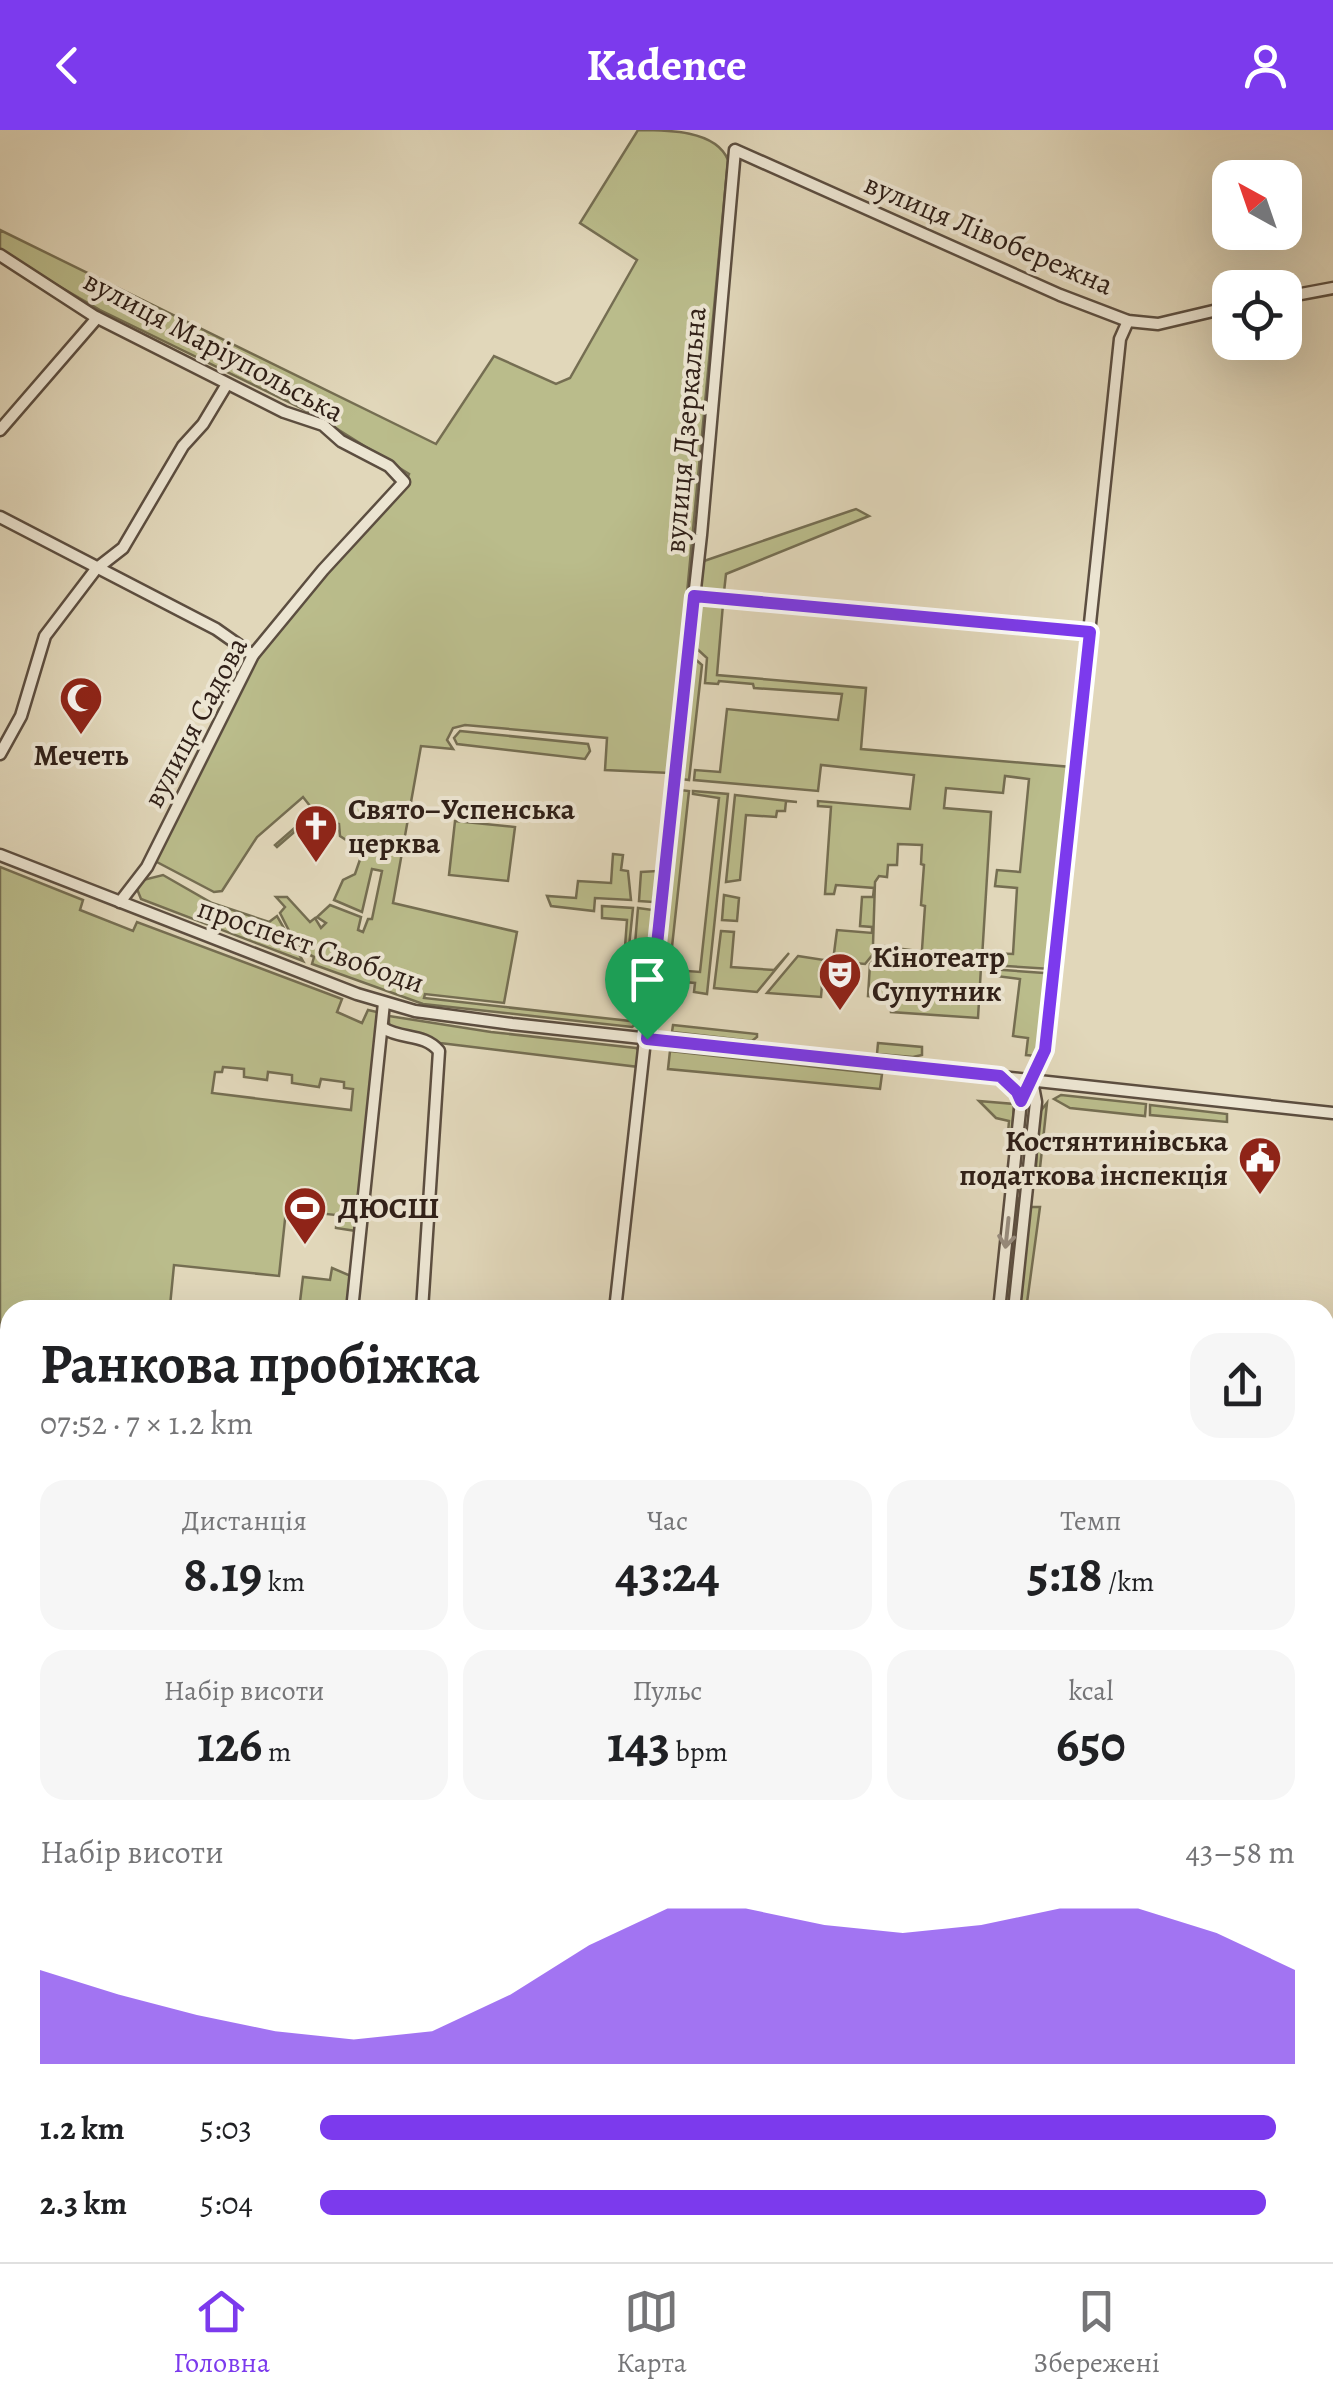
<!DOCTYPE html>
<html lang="uk">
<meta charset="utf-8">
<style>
:root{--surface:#fff;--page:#f6f6f6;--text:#202124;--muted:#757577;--line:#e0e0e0;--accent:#7c3aed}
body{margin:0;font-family:Alegreya,serif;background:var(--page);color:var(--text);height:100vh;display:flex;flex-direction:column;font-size:38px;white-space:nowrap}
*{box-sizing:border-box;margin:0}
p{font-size:32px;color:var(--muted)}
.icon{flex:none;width:55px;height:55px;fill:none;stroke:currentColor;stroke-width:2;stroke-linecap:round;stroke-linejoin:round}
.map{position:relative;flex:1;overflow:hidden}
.side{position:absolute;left:0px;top:1170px;width:1335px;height:962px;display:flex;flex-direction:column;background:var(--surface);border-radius:30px 30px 0 0;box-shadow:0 10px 40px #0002}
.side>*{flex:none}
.needle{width:65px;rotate:320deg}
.tools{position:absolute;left:1212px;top:30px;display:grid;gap:20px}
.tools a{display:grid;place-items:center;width:90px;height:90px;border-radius:20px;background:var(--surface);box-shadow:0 10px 40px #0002;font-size:50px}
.pin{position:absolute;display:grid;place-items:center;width:85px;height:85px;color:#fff;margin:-102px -42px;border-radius:50% 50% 50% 0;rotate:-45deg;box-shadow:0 0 10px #0007}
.pin .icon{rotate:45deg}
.round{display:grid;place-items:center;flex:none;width:105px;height:105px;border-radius:30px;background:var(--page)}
.head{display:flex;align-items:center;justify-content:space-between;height:170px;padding:0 40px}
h1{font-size:55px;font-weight:600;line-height:75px}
.figures{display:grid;grid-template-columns:repeat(3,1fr);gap:15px;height:170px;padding:10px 40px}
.figures div{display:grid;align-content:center;border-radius:25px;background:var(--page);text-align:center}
.figures b{font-size:50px;font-weight:600}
.figures small{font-size:28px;font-weight:400}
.figures p{font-size:28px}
.chart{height:280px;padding:20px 40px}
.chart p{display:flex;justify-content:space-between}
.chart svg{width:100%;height:180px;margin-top:10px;fill:var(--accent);opacity:.7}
ul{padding:0 40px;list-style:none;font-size:32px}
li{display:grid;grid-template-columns:160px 120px 1fr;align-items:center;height:75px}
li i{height:25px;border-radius:12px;background:var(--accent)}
header{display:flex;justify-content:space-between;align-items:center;height:130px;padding:0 40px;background:var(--accent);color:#fff;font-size:45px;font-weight:600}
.menu{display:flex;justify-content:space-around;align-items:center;height:140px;border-top:2px solid var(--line);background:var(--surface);font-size:28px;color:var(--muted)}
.menu a{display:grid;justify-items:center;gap:5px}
.menu .active{color:var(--accent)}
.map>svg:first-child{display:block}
</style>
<header><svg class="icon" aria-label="back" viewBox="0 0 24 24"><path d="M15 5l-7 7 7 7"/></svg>Kadence<svg class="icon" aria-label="person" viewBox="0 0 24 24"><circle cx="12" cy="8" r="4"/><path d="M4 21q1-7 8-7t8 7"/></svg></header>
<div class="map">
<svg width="1333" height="2132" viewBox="0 0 1333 2132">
<rect width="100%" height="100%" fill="#e1d7ba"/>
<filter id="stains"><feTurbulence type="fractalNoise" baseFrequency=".002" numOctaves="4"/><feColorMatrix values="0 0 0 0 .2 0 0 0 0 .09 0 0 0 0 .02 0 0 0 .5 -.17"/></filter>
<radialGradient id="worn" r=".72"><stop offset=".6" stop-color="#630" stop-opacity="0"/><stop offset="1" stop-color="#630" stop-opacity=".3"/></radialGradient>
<g fill="#babc8b" stroke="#756e52" stroke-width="2.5" fill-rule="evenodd">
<path d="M638,0C667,0 716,0 728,30L670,643L605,640L607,608L465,595L453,598L447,610L453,619L421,616L393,773L517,802L504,873L425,864L424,868L639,892L632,897L423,874L312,834L314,827C296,819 289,800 280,783L285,777L276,767H287L310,792L315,788L321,798L326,793L317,787L330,775L361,787L358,800L363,802L368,789H372L382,741L372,739L362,782L334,770L343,750L355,744L363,721L340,706L339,694L323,691L322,695L308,690L277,717L275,715L314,681L303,667L257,707L222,761L214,762L155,731L256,529L296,476L405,353L409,344L315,285L100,180L0,122V100L436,314L494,226L556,254L570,248L637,130L580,93Z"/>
<polygon points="856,379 869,386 726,444 724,462 700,460 704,431"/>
<polygon points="699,472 723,474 717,545 866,558 861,619 1071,637 1051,839 990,835 990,823 1013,824 1017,758 995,756 997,740 1020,742 1029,649 1005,646 1003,663 946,658 944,678 991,682 982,828 965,827 964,835 981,837 978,888 891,882 891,868 868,866 870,834 874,830 901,826 902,819 911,820 910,833 921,834 925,776 921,775 924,735 921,734 922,715 898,714 897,735 888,735 887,747 879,746 875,752 873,815 893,817 896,821 874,823 865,834 833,831 837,800 872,803 872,797 860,796 862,767 873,767 874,758 836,755 834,764 825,764 831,677 818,676 818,671 910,679 914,645 821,635 818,661 694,650 695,640 720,642 727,579 838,590 842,564 754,558 753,554 719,551 718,554 705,553 707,528 695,517"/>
<polygon points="694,528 702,535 689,650 681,649"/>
<polygon points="460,601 588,614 590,621 585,629 457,614 454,608"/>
<polygon points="680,660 689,661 664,890 656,889"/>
<polygon points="693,661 728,664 707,864 694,862 695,853 673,851 674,840 700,842 719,668 693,664"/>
<polygon points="735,665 797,672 786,671 785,681 777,681 776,687 746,685 740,750 726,752"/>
<polygon points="455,691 515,697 508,751 449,745"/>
<polygon points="613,724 623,725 621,740 628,741 631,770 595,768 594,781 551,776 547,766 576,768 578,751 611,753"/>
<path d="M0,737L83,770L80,780L133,801L137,792L342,869L337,882L362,893L368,880L377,882L379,888L356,1101L336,1098L337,1085L286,1080L279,1146L174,1135L170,1176L206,1180H10V2122L247,2123L245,2132H0ZM223,937L244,939V947L267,950L268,942L292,945V953L319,957L321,949L344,952V958L353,959L351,980L212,963L215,942H222Z"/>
<polygon points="657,741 653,772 639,771 641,742"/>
<polygon points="163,745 212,773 269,792 277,786 303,831 141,769 137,759 143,750"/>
<polygon points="724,765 739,768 737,791 722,790"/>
<polygon points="602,776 633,778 629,817 625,817 627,790 602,788"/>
<polygon points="638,778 653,780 642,888 629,887"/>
<polygon points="721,801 734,802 731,837 774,840 789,823 757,862 714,858"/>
<polygon points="798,826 824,830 821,867 767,863"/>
<polygon points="989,839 1044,843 1050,849 1041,920 1037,926 1026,925 1028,908 1013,906 1020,849 988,845"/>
<path d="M389,886L491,902L636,918L640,921L639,937L440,913C425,903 401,907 389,894Z"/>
<polygon points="673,895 757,904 757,907 752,911 672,902"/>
<polygon points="878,913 922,917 922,925 913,927 877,924"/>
<polygon points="670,921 882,944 880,959 668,939"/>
<polygon points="1061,965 1146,974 1145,986 1070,978 1054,969"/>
<polygon points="979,971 1014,974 1012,1004 1008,1003 1009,991 996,988"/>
<polygon points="1047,973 1040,1038 1036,1038 1039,983"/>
<polygon points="1150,975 1227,984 1227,992 1150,985"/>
<polygon points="1018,1069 1008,1180 1003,1180 1015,1071"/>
<polygon points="1030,1077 1040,1077 1026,1180 1019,1180"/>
<polygon points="332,1138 351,1146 347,1180 299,1180 303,1147 330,1150"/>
<polygon points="1325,1397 1333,1398 1333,1471 1325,1470"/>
</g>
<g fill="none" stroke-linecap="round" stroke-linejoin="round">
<g stroke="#5c4e40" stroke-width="15">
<g id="street">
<polyline points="0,125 94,186 284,282 323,295 341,311 389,336 404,352 323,440 253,525 147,737 120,772"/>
<polyline points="1285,167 1333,158"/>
<polyline points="0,300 97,188"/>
<polyline points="0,387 216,499 253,525"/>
<polyline points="694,466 1090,502"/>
<polyline points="0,624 21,586 45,506 96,439 123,418 183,316 203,294 227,254"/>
<polyline points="0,725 357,864 415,881 512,894 1333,983"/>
<path d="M383,898C402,910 424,903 439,921L422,1180"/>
<polyline points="1021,971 1045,920 1120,209 1128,191"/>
<polyline points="352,1180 384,873"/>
<polyline points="615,1180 701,405 735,20 1060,165 1128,191 1158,194 1230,177"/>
<polyline points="999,1180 1021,971 1004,948"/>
<polyline points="1014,1180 1036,972 1032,951"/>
<polyline points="1325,1292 1333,1293"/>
<polyline points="1325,1547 1333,1548"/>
<polyline points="520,2132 521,2122"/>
<polyline points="902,2132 903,2122"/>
<polyline points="916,2132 917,2122"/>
</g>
</g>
<use href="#street" stroke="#ece5d2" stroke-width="10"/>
</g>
<defs><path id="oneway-shaft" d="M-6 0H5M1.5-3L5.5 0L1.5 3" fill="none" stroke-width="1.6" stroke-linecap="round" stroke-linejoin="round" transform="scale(2.5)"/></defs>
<use stroke="#978c7e" href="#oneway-shaft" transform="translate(1007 1103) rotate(96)"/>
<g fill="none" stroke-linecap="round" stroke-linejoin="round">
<g stroke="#fff" stroke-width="20">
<polygon id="route" points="694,466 1090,502 1045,920 1021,971 1017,962 1000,946 647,909"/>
</g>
<use href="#route" stroke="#7c3aed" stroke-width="12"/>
</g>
<defs>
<g id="mosque-pin" transform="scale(2.25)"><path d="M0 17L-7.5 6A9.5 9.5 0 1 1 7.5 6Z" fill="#8f2418" stroke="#ece5d2"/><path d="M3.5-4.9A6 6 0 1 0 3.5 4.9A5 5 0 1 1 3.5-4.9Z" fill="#fff"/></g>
<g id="church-pin" transform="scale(2.25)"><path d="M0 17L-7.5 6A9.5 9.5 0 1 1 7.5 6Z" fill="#8f2418" stroke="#ece5d2"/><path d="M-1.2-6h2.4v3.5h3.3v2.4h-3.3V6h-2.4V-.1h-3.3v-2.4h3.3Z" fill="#fff"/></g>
<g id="theatre-pin" transform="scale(2.25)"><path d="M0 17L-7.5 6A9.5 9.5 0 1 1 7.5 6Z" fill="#8f2418" stroke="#ece5d2"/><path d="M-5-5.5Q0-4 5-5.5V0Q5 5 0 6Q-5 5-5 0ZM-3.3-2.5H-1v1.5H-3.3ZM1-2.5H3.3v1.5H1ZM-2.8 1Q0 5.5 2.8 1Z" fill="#fff"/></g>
<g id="civic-pin" transform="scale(2.25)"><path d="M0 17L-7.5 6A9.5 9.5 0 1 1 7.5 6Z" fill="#8f2418" stroke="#ece5d2"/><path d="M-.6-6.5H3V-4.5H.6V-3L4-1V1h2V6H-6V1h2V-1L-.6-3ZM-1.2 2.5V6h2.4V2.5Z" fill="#fff"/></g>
<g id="stadium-pin" transform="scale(2.25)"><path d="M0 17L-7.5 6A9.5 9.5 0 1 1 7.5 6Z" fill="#8f2418" stroke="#ece5d2"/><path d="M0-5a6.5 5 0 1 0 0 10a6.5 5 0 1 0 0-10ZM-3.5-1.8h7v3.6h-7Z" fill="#fff"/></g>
</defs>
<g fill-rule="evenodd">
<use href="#mosque-pin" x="81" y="568"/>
<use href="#church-pin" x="316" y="696"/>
<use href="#theatre-pin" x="840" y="844"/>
<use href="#civic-pin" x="1260" y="1028"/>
<use href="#stadium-pin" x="305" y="1078"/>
</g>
<g text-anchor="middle" stroke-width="8" stroke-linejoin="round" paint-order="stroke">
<g font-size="30" fill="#302018" stroke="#ece5d2">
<text transform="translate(989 104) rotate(23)" y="10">вулиця Лівобережна</text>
<text transform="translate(214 216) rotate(28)" y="10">вулиця Маріупольська</text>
<text transform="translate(685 300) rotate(-85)" y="10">вулиця Дзеркальна</text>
<text transform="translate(195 592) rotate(-62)" y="10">вулиця Садова</text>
<text transform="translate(311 815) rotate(19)" y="10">проспект Свободи</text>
</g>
<g font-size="30" font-weight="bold" fill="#302018" stroke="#ece5d2" text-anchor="start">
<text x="81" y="635" text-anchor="middle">Мечеть</text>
<text x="348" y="689">Свято–Успенська<tspan x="348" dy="34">церква</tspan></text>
<text x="872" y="837">Кінотеатр<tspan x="872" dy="34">Супутник</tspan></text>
<text x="1228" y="1021" text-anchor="end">Костянтинівська<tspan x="1228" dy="34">податкова інспекція</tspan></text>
<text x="338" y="1088">ДЮСШ</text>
</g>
</g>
<rect width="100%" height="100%" filter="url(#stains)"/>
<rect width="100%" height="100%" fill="url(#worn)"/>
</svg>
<div class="tools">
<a><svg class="needle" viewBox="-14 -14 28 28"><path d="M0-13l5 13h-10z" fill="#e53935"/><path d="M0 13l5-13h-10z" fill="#757577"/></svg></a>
<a><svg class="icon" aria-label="locate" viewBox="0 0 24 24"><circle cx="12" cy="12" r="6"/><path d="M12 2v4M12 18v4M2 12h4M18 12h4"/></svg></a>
</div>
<div class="pin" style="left:647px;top:909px;background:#1e9e55"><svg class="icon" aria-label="arrive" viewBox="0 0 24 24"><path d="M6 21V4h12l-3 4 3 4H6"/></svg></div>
<section class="side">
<div class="head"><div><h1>Ранкова пробіжка</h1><p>07:52 · 7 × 1.2 km</p></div><a class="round"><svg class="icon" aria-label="share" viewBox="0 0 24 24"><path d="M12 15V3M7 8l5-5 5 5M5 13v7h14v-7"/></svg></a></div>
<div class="figures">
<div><p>Дистанція</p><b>8.19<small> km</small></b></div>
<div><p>Час</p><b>43:24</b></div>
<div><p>Темп</p><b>5:18<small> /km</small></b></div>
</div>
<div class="figures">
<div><p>Набір висоти</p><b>126<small> m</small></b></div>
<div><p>Пульс</p><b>143<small> bpm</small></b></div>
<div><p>kcal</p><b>650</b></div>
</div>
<div class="chart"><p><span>Набір висоти</span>43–58 m</p>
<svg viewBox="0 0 160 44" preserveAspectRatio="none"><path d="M0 44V21L10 27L20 32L30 36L40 38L50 36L60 27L70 15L80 6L90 6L100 10L110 12L120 10L130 6L140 6L150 12L160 21V44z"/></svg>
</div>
<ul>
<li><b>1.2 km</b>5:03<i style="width:98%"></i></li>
<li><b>2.3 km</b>5:04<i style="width:97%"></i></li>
</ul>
</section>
</div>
<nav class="menu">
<a class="active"><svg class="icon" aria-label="home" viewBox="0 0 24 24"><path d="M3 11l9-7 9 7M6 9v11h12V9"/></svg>Головна</a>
<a><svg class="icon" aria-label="map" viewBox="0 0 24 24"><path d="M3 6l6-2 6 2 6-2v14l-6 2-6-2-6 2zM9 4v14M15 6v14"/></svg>Карта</a>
<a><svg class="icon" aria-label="saved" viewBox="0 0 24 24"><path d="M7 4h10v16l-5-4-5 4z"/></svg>Збережені</a>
</nav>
